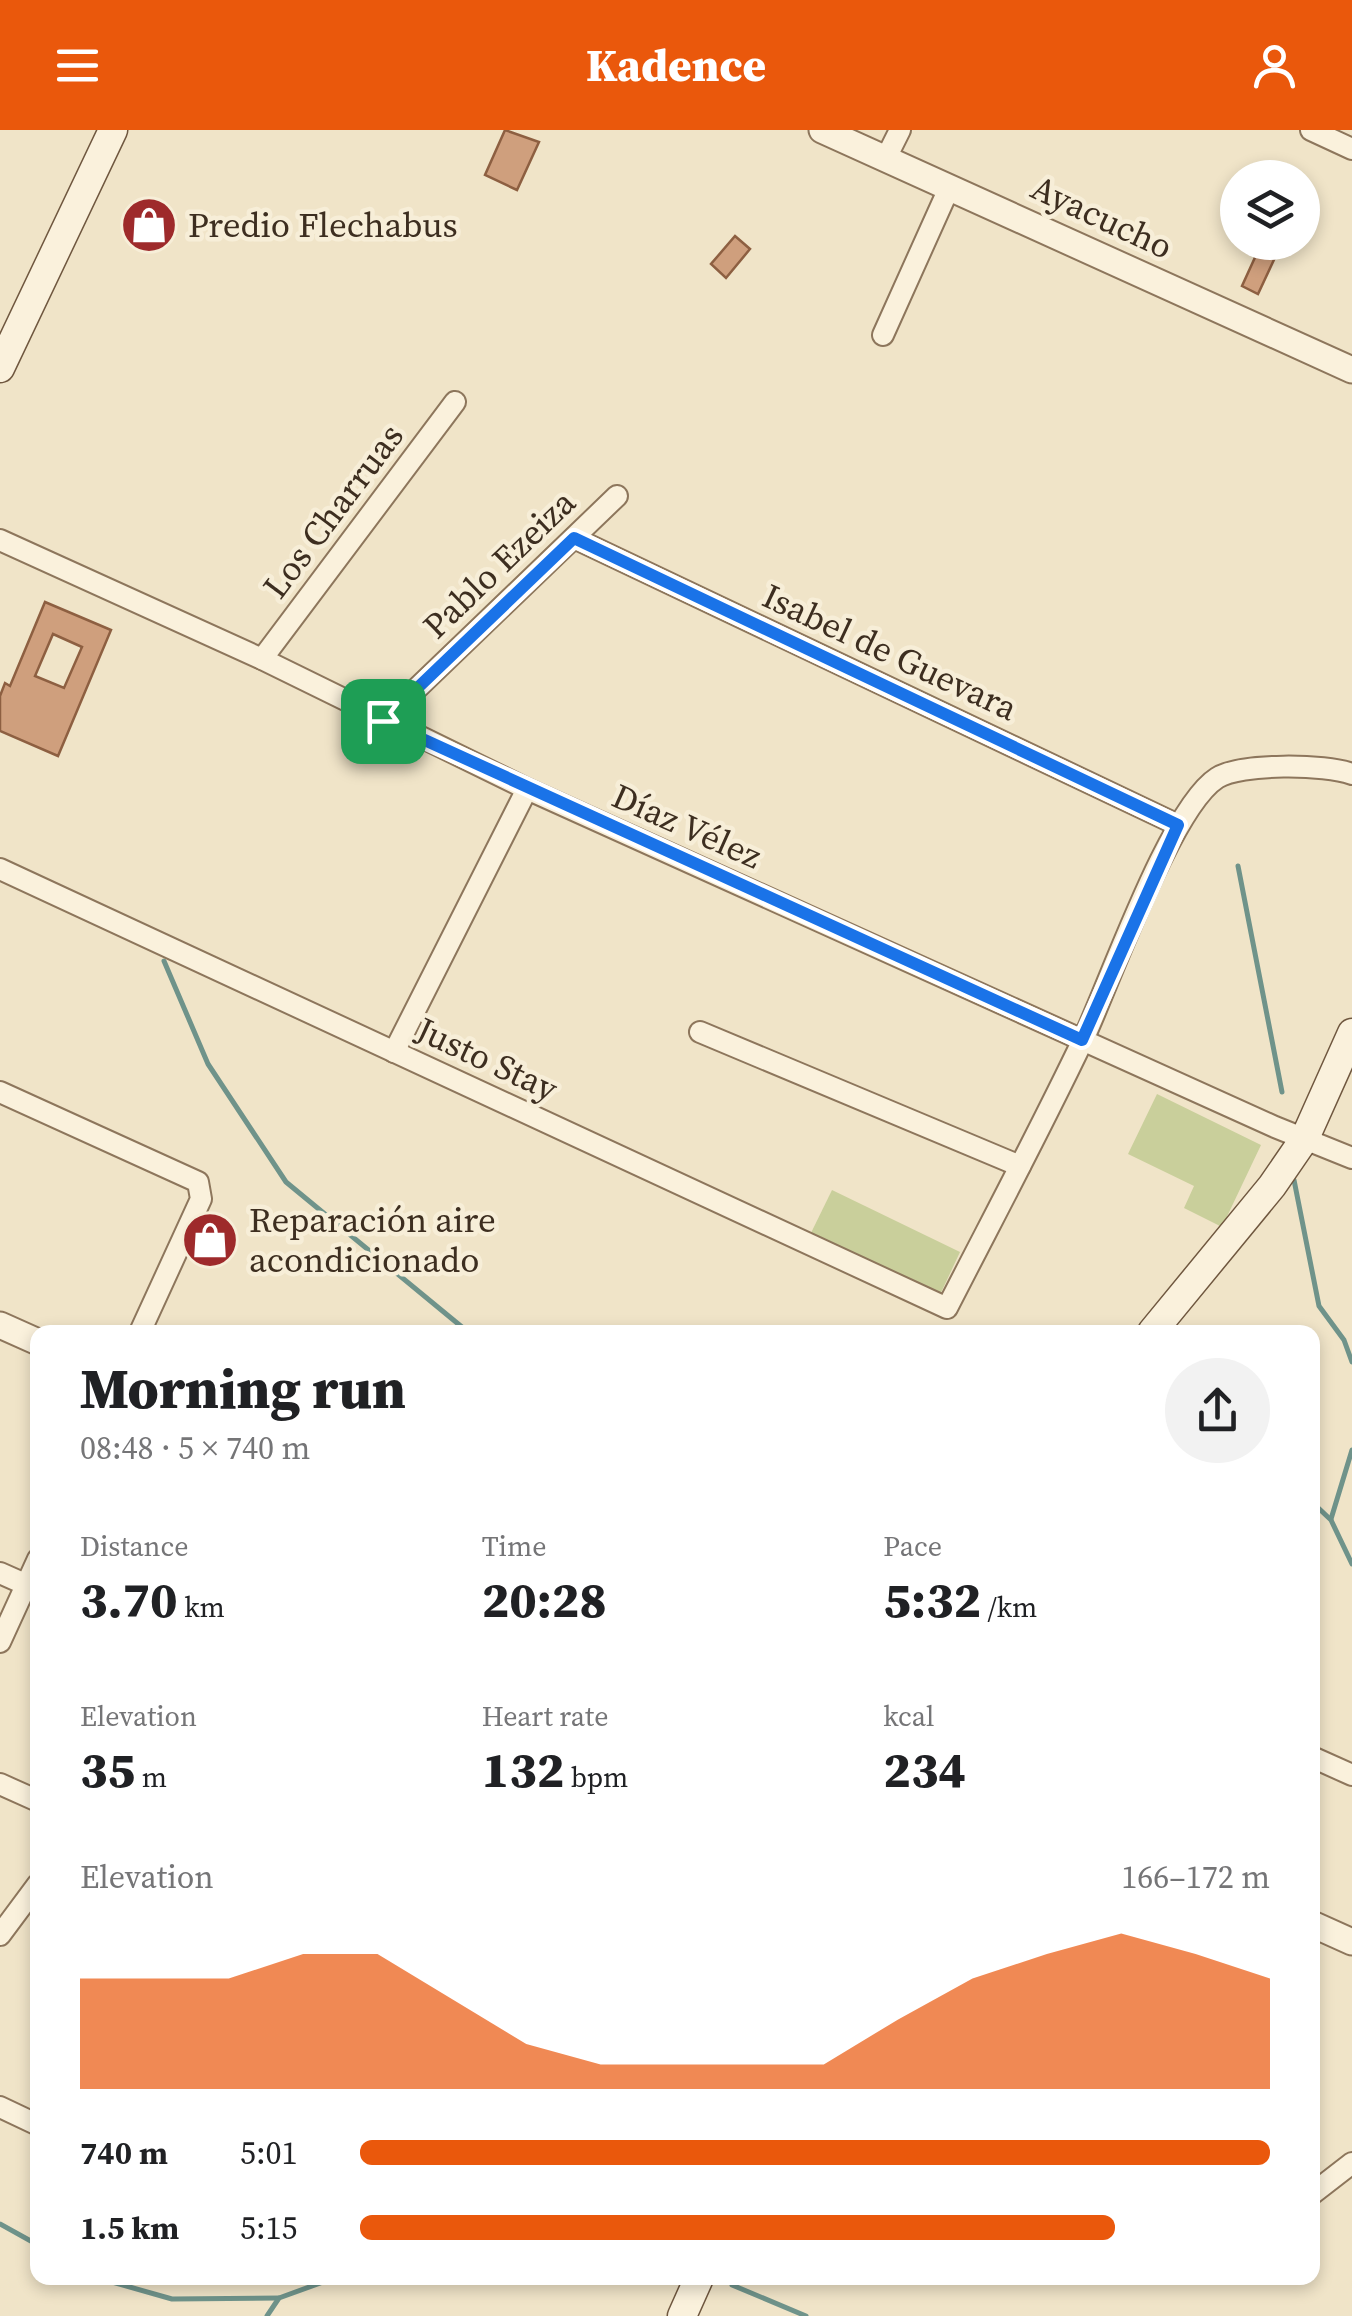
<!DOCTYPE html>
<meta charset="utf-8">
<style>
:root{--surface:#fff;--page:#f2f2f2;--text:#202124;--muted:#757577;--accent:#ea580c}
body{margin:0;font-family:"Source Serif 4",serif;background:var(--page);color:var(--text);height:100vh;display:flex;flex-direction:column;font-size:38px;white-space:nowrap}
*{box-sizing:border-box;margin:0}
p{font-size:32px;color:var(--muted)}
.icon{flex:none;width:55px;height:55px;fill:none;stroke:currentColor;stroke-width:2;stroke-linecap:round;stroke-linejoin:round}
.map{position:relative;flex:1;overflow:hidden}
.side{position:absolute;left:30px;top:1195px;width:1290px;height:960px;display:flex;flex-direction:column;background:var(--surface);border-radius:20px;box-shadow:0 5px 15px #0003}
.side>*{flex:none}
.tools{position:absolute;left:1220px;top:30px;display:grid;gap:20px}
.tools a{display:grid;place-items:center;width:100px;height:100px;border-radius:50%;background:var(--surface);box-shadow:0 5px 15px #0003;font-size:50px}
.pin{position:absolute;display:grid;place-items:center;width:85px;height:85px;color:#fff;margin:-42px;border-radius:20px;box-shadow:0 5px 15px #0006}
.round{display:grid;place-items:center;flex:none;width:105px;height:105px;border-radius:52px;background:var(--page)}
.overview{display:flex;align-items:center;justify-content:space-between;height:170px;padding:0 50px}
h1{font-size:55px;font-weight:800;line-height:75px}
.figures{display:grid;grid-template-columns:repeat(3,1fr);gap:15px;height:170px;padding:10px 50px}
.figures div{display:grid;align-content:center}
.figures b{font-size:50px;font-weight:800}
.figures small{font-size:28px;font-weight:400}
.figures p{font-size:28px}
.chart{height:280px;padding:20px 50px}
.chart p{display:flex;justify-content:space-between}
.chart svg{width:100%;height:180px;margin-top:10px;fill:var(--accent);opacity:.7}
ul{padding:0 50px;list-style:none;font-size:32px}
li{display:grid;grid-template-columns:160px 120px 1fr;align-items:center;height:75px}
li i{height:25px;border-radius:12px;background:var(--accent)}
header{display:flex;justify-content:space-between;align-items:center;height:130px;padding:0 50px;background:var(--accent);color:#fff;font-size:45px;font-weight:800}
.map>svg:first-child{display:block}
</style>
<header><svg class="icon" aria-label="menu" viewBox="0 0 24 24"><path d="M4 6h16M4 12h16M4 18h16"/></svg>Kadence<svg class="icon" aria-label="person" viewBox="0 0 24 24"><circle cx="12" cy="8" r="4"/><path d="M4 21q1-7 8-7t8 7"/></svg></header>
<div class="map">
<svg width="1352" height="2186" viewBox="0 0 1352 2186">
<rect width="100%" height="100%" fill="#f0e4c8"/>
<g fill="#c9cf9b">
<polygon points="1157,964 1261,1015 1222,1097 1184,1078 1194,1056 1128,1024"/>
<polygon points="832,1060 960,1122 938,1169 809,1107"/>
</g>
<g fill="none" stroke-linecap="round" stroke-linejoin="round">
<g stroke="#6f938a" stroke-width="5">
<polyline points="1238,736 1282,962"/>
<polyline points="164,831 208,934 286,1052 468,1202"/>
<polyline points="1294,1050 1319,1176 1344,1210 1352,1232"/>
<polyline points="1312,1372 1331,1390 1352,1434"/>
<polyline points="1331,1389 1352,1320"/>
<polyline points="0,2094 38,2115"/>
<polyline points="98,2148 172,2169 279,2168"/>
<polyline points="732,2155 806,2186"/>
<polyline points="267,2186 279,2168 334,2148"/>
</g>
</g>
<g fill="#cf9f7d" stroke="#8d5f41" stroke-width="2.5" fill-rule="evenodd">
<polygon points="505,0 539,12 517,60 485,45"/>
<polygon points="735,106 750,119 726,148 711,134"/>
<polygon points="1262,112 1279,119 1258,164 1242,156"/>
<path d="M45,472L111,500L58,626L0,601V566L5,553L10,556ZM53,504L82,517L64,558L35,546Z"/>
</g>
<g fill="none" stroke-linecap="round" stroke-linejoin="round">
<g stroke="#8d765c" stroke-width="24">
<g id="minor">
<polyline points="1311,0 1352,19"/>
<polyline points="886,28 900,0"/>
<polyline points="883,205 950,56"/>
<polyline points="574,408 1178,695"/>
<polyline points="0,410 262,529 527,659 1275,997 1352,1028"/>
<polyline points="262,529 455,272"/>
<polyline points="383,591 617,366"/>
<path d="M0,739L947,1178C992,1090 1039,1002 1082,912C1109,855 1170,678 1217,648C1240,633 1326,634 1352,644"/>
<polyline points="700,902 1020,1036"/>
<polyline points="394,922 527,659"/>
<polyline points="0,962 198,1052 201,1069 140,1202"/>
<polyline points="0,1443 36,1459"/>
<polyline points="0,1512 38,1429"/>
<polyline points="1312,1627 1352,1645"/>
<polyline points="0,1654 38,1671"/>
<polyline points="0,1805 38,1754"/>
<polyline points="0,1977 38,1995"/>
<polyline points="1312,2064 1352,2033"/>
</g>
</g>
<g stroke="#8d765c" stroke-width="29">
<g id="tertiary">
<polyline points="822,0 1352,240"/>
<polyline points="0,1195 38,1212"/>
<polyline points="1312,1794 1352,1812"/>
</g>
</g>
<g stroke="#6f573f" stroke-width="31">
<g id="secondary">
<polyline points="0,238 113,0"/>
<polyline points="1152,1202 1272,1056 1305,1008 1352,903"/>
<polyline points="682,2186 699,2148"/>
</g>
</g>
<use href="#minor" stroke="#faf1dc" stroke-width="20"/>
<use href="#tertiary" stroke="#faf1dc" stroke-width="25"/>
<use href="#secondary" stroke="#faf1dc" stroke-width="28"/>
</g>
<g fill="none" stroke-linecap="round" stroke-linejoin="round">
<g stroke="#fff" stroke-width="20">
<polygon id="route" points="574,408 1178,695 1082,910 383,591"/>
</g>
<use href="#route" stroke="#1a73e8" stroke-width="12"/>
</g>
<defs>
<g id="shop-disc" transform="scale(2.875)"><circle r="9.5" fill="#9e2a2b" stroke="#f7eed8"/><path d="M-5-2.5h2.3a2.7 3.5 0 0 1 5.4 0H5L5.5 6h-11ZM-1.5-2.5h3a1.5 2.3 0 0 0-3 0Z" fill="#fff"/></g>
</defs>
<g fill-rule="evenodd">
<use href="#shop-disc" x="149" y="95"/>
<use href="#shop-disc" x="210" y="1110"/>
</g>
<g text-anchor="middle" stroke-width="9" stroke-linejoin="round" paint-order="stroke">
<g font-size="35" fill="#3d2e20" stroke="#f7eed8">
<text transform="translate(1102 87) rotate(25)" y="12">Ayacucho</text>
<text transform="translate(333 381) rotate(-53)" y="12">Los Charruas</text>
<text transform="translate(499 434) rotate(-44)" y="12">Pablo Ezeiza</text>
<text transform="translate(890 522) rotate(25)" y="12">Isabel de Guevara</text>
<text transform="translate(687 696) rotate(24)" y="12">Díaz Vélez</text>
<text transform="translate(487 929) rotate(25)" y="12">Justo Stay</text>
</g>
<g font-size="35" fill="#3d2e20" stroke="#f7eed8" text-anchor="start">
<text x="188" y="107">Predio Flechabus</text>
<text x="249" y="1102">Reparación aire<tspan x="249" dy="40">acondicionado</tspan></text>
</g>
</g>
</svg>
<div class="tools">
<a><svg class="icon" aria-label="layers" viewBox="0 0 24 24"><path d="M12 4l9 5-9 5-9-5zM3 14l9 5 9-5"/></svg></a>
</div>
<div class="pin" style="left:383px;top:591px;background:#1e9e55"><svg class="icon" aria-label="arrive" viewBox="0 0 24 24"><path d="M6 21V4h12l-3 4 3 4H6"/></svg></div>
<section class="side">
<div class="overview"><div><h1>Morning run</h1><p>08:48 · 5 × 740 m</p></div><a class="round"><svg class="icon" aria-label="share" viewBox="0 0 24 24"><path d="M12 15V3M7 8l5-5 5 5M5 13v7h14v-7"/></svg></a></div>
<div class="figures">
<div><p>Distance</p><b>3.70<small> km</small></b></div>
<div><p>Time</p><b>20:28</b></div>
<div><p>Pace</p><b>5:32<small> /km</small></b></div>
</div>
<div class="figures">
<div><p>Elevation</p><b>35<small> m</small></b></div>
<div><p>Heart rate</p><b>132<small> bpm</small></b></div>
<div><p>kcal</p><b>234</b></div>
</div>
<div class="chart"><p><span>Elevation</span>166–172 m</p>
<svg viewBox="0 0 160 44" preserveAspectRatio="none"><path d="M0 44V17L10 17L20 17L30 11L40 11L50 22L60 33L70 38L80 38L90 38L100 38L110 27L120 17L130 11L140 6L150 11L160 17V44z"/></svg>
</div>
<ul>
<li><b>740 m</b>5:01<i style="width:100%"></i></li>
<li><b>1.5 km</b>5:15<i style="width:83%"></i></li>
</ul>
</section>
</div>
